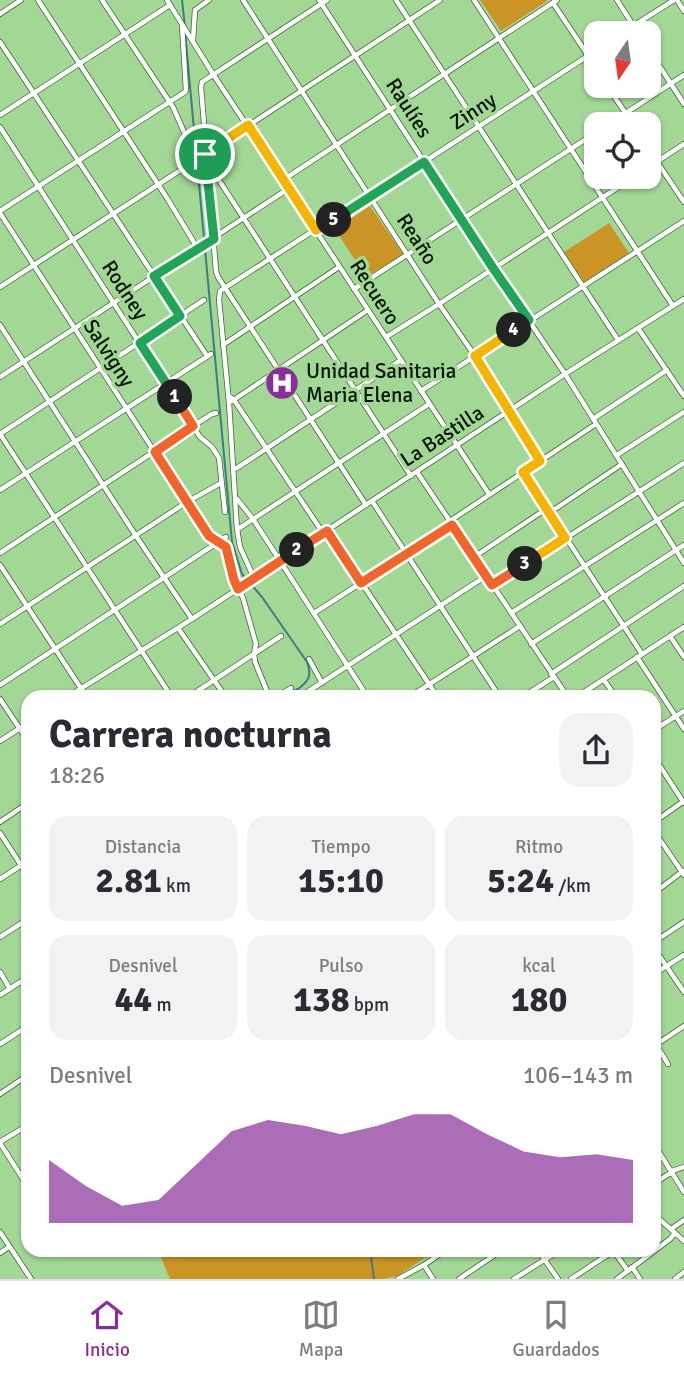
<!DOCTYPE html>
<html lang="es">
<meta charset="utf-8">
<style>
:root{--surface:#fff;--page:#f2f2f3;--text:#2b2b33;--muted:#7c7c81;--line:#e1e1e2;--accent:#882e9b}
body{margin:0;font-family:Signika,sans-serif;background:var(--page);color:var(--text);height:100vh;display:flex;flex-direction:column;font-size:26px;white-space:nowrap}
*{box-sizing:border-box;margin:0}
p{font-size:23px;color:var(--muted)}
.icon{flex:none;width:38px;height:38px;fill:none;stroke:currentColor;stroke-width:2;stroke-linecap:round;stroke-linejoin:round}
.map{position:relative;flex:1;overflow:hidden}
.drawer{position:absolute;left:21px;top:690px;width:640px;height:567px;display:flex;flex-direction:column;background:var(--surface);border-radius:21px;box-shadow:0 2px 5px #0004}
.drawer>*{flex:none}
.needle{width:46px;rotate:193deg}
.controls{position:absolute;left:584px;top:21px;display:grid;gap:14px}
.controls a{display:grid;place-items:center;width:77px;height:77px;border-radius:14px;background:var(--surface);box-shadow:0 2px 5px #0004;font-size:35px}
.pin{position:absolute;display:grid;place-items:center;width:60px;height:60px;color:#fff;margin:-30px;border:4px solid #fff;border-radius:50%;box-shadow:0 2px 7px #0007}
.km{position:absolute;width:35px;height:35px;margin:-18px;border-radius:50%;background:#222;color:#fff;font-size:19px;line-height:35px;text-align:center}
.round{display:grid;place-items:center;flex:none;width:74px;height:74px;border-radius:21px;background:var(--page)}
.overview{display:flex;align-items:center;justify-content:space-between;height:119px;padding:0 28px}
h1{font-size:38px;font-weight:700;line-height:52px}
.stats{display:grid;grid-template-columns:repeat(3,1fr);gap:10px;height:119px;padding:7px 28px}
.stats div{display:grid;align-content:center;border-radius:18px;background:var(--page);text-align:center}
.stats b{font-size:35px;font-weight:700}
.stats small{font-size:19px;font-weight:400}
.stats p{font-size:19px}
.chart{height:196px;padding:14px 28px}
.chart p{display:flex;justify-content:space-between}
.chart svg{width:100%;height:126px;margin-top:7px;fill:var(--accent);opacity:.7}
.tabs{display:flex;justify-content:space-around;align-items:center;height:98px;border-top:2px solid var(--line);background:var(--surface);font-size:19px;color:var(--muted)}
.tabs a{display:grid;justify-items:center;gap:4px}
.tabs .active{color:var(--accent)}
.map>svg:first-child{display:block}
</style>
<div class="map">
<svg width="684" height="1279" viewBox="0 0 684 1279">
<rect width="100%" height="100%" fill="#a2d796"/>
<g fill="#cb9525">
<polygon points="480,0 546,0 547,1 501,31"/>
<polygon points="370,206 403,254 366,277 335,229"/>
<polygon points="609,223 629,253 584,282 564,252"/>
<polygon points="158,1250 437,1250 397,1276 383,1279 170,1279"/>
</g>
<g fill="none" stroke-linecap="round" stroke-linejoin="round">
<g stroke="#3f7c7f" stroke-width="2">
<polyline points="182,0 185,27"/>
<path d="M185,32L232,542L242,574L262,597L307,662C312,676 309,681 297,690"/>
<polyline points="287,696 297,689"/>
<polyline points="370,1250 374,1279"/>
</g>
<g stroke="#38692d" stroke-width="6">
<g id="minor">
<polyline points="38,0 167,198 198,249"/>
<polyline points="167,0 213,74 489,494"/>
<polyline points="243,0 439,304 475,356 540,461"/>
<polyline points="319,0 493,268 565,374 684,563"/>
<polyline points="327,0 202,82 201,87 216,271 218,277 366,505"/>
<polyline points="396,0 618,340"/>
<polyline points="474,0 673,306"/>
<polyline points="617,0 638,33"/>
<polyline points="677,0 684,11"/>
<polyline points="553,3 597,69"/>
<polyline points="0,14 21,0"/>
<polyline points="622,33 674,0"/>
<polyline points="193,40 195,10 209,0"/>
<polyline points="0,42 207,356"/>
<polyline points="649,50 684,104"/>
<polyline points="607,86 633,124"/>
<polyline points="0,115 170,5"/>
<polyline points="609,124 684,75"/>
<polyline points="0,127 200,437 212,447 219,458 225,512"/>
<polyline points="649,150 684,202"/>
<polyline points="205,154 440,0"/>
<polyline points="649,167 684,144"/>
<polyline points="207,169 215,174 411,476"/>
<polyline points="283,180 557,0"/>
<polyline points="0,211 185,92 186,90 182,25"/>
<polyline points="0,213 209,536 226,547 234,580 243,598 256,644 254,654 255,662 269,696"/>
<polyline points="0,287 193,162 191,148 173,107 102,0"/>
<polyline points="354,289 597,132"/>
<polyline points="0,325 136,536 192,619"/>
<polyline points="638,328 684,396"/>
<polyline points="386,337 439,304 634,177"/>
<polyline points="223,345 339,267"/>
<polyline points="0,377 288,189"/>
<polyline points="421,391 684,221"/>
<polyline points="229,396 234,400 323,533"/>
<polyline points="232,401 368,310"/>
<polyline points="593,419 667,370"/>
<polyline points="0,434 171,696"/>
<polyline points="0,434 204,300"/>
<polyline points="617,455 684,412"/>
<polyline points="233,469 237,468 401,360"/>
<polyline points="417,472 567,696"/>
<polyline points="523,472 642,654"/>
<polyline points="0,490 211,354"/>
<polyline points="237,499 253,519 367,696"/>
<polyline points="372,501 499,696"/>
<polyline points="450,521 596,424"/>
<polyline points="238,529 429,404"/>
<polyline points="327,531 437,696"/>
<polyline points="0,553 193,426 212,414 216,413"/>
<polyline points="474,557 540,513 555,509 622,464"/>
<polyline points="0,565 86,696"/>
<polyline points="254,578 240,547 237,529 229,403 219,300 220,291 313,231 320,229 597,50"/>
<polyline points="492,585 684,463"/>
<polyline points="314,613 452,525"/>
<polyline points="511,613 684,503"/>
<polyline points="0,624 187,502 221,483"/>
<polyline points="178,628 225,696"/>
<polyline points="670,636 684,657"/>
<polyline points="531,644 684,545"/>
<polyline points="637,657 684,729"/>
<polyline points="309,659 322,683"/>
<polyline points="551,674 684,586"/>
<polyline points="604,680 615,696"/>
<polyline points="0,685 226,537"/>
<polyline points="69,696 192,619 565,374 684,299"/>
<polyline points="190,696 281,636"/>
<polyline points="278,696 291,688"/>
<polyline points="301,696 486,576"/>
<polyline points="411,696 520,626"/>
<polyline points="524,696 554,677"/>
<polyline points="578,696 684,627"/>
<polyline points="0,699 28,741"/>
<polyline points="654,730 684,711"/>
<polyline points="0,741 28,723"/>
<polyline points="654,757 684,803"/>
<polyline points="0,822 28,803"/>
<polyline points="654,822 684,801"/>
<polyline points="654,831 684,875"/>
<polyline points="0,833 28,876"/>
<polyline points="0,879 28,861"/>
<polyline points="654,893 683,871"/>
<polyline points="0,937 28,919"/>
<polyline points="654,942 684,922"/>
<polyline points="654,948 684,992"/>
<polyline points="0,972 10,989"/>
<polyline points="654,974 684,955"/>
<polyline points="0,995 28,977"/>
<polyline points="22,1030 28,1039"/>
<polyline points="655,1043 668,1064"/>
<polyline points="0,1044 28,1026"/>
<polyline points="654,1046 684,1026"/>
<polyline points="0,1094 28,1075"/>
<polyline points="0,1142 28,1125"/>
<polyline points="0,1143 28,1187"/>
<polyline points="654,1144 684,1192"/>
<polyline points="672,1171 684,1167"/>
<polyline points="654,1184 667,1175 673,1172"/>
<polyline points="654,1219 657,1217 684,1241"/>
<polyline points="671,1229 684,1220"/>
<polyline points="0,1232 31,1279"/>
<polyline points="538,1250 558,1279"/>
<polyline points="613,1250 628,1271"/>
<polyline points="0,1253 9,1247"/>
<polyline points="424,1265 433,1279"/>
<polyline points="632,1267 640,1279"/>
<polyline points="398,1279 424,1265 446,1250"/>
<polyline points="459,1279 502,1250"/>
<polyline points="514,1279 560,1250"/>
<polyline points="571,1279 615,1250"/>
<polyline points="617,1279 670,1239 675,1233"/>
<polyline points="675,1279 684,1272"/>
</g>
</g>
<use href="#minor" stroke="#fff" stroke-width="4.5"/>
</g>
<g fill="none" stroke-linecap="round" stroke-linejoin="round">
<g stroke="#fff" stroke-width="14">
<polyline id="split-1" points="175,397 140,343 180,316 154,276 214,239 205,154"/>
</g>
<g stroke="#fff" stroke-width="14">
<polyline id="split-2" points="175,397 193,426 155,452 209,536 226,547 234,580 238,589 297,550"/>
</g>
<g stroke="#fff" stroke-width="14">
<polyline id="split-3" points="297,550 327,531 361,583 452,525 492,585 525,564"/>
</g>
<g stroke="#fff" stroke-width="14">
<polyline id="split-4" points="514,330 475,356 540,461 523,472 565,538 525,564"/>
</g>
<g stroke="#fff" stroke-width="14">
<polyline id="split-5" points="334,220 424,162 493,268 529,320 514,330"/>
</g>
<g stroke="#fff" stroke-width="14">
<polyline id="split-6" points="205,154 248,125 316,230 334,220"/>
</g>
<use href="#split-1" stroke="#22a559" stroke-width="9"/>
<use href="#split-2" stroke="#f0652b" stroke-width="9"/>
<use href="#split-3" stroke="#f0652b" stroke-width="9"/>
<use href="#split-4" stroke="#f5b400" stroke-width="9"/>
<use href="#split-5" stroke="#22a559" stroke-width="9"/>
<use href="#split-6" stroke="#f5b400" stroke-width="9"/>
</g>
<defs>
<g id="hospital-disc" transform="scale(1.75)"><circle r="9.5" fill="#882e9b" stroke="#a2d796"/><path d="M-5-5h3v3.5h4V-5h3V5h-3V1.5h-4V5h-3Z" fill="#fff"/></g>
</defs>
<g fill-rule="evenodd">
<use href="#hospital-disc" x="282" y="383"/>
</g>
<g text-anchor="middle" stroke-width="7" stroke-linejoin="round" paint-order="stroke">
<g font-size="21" fill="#031501" stroke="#a2d796">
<text transform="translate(409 108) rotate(57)" y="7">Raulíes</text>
<text transform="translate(473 111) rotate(-33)" y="7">Zinny</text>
<text transform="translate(417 239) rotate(57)" y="7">Reaño</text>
<text transform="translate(125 290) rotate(57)" y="7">Rodney</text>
<text transform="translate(375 292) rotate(57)" y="7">Recuero</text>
<text transform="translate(109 353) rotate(57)" y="7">Salvigny</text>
<text transform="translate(442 436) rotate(-33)" y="7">La Bastilla</text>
</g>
<g font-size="21" fill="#031501" stroke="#a2d796" text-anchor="start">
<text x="306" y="378">Unidad Sanitaria<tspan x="306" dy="24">Maria Elena</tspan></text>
</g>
</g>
</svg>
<div class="controls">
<a><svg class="needle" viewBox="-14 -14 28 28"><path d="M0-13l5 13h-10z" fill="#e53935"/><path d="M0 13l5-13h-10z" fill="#7c7c81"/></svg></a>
<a><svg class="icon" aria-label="locate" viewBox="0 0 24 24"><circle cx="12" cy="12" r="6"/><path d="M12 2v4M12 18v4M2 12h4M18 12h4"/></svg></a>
</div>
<div class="pin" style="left:205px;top:154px;background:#1e9e55"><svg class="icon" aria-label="arrive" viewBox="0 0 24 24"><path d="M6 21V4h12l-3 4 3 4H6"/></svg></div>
<b class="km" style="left:175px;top:397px">1</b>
<b class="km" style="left:297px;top:550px">2</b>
<b class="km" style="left:525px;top:564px">3</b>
<b class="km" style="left:514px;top:330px">4</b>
<b class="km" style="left:334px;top:220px">5</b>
<section class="drawer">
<div class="overview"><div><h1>Carrera nocturna</h1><p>18:26</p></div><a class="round"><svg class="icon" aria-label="share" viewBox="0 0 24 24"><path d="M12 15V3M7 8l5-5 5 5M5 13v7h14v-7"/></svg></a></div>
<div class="stats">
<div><p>Distancia</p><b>2.81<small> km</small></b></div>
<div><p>Tiempo</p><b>15:10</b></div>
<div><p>Ritmo</p><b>5:24<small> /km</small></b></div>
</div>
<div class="stats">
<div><p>Desnivel</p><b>44<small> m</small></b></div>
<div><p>Pulso</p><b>138<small> bpm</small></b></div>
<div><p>kcal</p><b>180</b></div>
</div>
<div class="chart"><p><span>Desnivel</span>106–143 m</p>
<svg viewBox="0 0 160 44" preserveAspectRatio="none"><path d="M0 44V22L10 31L20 38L30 36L40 24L50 12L60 8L70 10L80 13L90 10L100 6L110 6L120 13L130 19L140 21L150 20L160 22V44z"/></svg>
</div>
</section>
</div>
<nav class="tabs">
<a class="active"><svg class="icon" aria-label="home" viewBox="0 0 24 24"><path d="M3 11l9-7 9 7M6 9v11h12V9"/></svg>Inicio</a>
<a><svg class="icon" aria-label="map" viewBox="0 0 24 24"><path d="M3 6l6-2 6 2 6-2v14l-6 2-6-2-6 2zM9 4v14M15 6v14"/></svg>Mapa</a>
<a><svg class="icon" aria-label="saved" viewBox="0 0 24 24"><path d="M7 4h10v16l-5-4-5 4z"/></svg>Guardados</a>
</nav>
